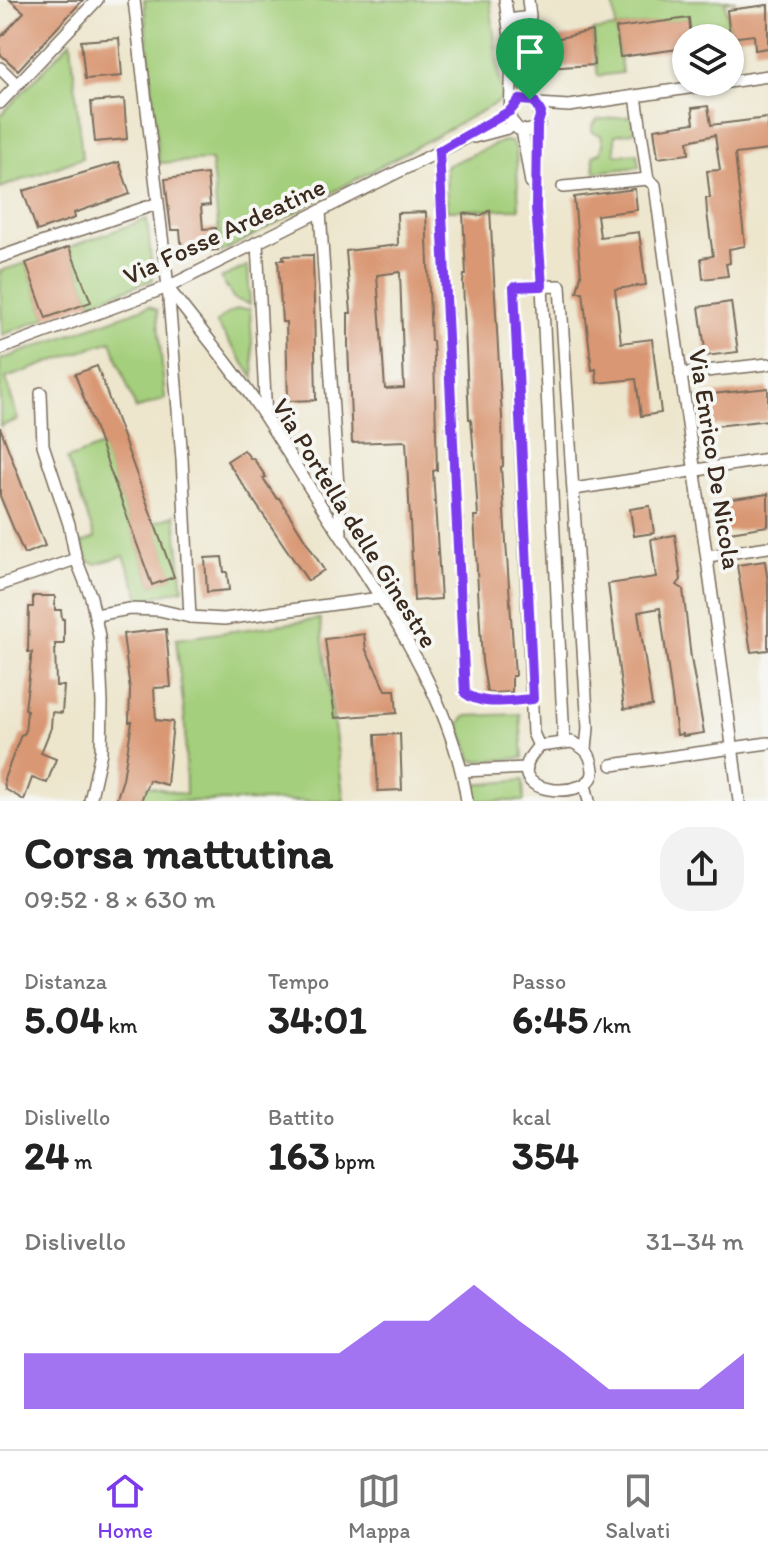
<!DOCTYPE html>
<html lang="it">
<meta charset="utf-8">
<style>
:root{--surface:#fff;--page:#f2f2f2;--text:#222;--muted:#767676;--line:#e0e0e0;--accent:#7c3aed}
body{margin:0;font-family:Itim,sans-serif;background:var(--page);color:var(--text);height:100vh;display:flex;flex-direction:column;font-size:30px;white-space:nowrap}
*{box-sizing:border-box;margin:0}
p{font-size:26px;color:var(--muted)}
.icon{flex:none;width:44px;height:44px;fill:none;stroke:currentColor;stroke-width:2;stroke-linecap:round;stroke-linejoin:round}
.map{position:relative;height:801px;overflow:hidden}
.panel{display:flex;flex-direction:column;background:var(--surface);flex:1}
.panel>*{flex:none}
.controls{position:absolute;left:672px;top:24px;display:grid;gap:16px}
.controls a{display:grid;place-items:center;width:72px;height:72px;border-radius:50%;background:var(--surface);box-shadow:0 2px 6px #0004;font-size:40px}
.pin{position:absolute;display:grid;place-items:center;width:68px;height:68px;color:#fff;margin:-82px -34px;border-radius:50% 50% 50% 0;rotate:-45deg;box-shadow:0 0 8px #0007}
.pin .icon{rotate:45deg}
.round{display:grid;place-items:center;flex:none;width:84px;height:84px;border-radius:32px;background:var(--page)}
.summary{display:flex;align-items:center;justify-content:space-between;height:136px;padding:0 24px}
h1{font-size:44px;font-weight:800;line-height:60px}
.metrics{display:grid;grid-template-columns:repeat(3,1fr);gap:12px;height:136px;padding:8px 24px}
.metrics div{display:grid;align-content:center}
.metrics b{font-size:40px;font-weight:800}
.metrics small{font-size:22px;font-weight:400}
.metrics p{font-size:22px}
.chart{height:224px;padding:16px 24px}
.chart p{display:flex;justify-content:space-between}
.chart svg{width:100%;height:144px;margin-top:8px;fill:var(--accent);opacity:.7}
.menu{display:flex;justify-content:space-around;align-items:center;height:112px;border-top:2px solid var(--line);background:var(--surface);font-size:22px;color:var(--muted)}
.menu a{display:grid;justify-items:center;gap:4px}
.menu .active{color:var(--accent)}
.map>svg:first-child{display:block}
</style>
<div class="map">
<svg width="768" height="801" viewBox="0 0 768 801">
<rect width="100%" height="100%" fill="#f6f6f2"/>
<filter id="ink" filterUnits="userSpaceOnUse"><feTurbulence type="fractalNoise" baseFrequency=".0125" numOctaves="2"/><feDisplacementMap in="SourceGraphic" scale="16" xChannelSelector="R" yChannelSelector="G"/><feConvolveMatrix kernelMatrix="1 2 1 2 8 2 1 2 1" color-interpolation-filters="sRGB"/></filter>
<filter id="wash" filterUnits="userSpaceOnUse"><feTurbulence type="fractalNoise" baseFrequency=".006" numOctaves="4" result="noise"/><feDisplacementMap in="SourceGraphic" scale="32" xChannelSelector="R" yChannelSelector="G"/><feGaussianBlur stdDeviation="1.8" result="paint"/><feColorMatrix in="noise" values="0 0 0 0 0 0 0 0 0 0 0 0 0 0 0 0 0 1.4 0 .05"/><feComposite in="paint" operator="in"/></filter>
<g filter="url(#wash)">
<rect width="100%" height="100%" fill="#ede6cd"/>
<g fill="#a4cf7c" stroke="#707c4d" stroke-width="2">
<polygon points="144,0 490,0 502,100 221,253 211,160 159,163"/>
<polygon points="613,0 736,0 725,2 730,38 691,38 688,19 616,28 622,73 598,76 592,31 616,28"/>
<polygon points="71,41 82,158 0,188 0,116"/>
<polygon points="632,116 634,132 615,135 615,153 618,155 637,153 639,167 595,172 593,156 601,152 603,144 601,135 592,132 592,126 597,120"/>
<polygon points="503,141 511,142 516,149 519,209 447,210 446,166"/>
<polygon points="147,219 153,280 91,302 69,247"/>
<polygon points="26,263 46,318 2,335 0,271"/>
<polygon points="248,266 250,304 234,299 221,278"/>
<polygon points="149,306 157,310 165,399 136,409 111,341 6,378 18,420 0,426 0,360"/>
<polygon points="237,309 250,309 254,378 216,323 225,315"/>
<path d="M102,446L152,585L173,577C166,556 161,544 153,523L175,515L183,589L141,600L124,556L96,564L89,561L82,543L95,538L67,459Z"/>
<polygon points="320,619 344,801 141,801 145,785 186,795 185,722 176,639"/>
<polygon points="520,714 523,758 473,761 459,724 466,716"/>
<polygon points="523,780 524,801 476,801 474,785"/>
</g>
<g id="blocks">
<g fill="#d99773" fill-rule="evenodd">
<polygon points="10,0 83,0 18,70 0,54 0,38 24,12"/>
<polygon points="768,5 768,48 755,50 754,35 730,38 727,10"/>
<polygon points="689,18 691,38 686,38 686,48 620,57 616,28"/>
<polygon points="592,31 594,65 544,68 541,42"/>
<polygon points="119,38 122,76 85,79 81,41"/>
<polygon points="124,99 127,139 95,142 91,102"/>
<polygon points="708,106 711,125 768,118 768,150 735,154 745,246 729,249 730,263 726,264 728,276 703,279 701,258 713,256 707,213 706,198 710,198 707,171 720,170 715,135 688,141 689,154 658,158 654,129 694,123 692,108"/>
<polygon points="119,162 130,194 74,213 75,218 37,231 23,191"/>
<polygon points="207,174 210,205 201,206 203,229 216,228 218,250 182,252 180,230 171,230 165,179"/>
<polygon points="635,189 637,210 597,215 600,237 639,232 646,285 615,289 621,343 652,339 661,413 641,416 636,379 597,383 596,369 592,370 583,292 577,292 581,275 574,197"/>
<polygon points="490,210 502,417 503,466 501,467 515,676 512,676 512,692 492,693 487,692 482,661 474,516 478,516 475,468 471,419 469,419 463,282 464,275 466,275 463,213 480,216"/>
<path d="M426,212L431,341H433L434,357L437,470L433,471L441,599L414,601L406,441L352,443L348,345V313H351L346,251L398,245L397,213ZM400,272L404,388L385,389L377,275Z"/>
<polygon points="69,247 91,302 46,318 26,263"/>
<polygon points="313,255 316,400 288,401 286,322 282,322 278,260 284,260 283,256"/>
<polygon points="731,302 738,352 706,356 699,307"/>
<polygon points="97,366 174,577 152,585 75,374"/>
<polygon points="768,388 768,420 708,427 703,395"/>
<polygon points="0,427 45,546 24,554 0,496"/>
<polygon points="244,450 251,459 253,458 266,477 263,478 277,499 279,498 324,570 308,581 227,461"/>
<polygon points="768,494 768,526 723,533 718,501"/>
<polygon points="650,506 654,533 634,536 630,509"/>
<polygon points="675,535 681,580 677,585 683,589 691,658 704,733 683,736 683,734 677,735 660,608 638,612 652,706 624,709 608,584 656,577 651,539"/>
<polygon points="222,557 224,572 227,572 229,590 207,592 205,558"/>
<polygon points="765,561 768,583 768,650 751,652 737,565"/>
<polygon points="33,596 55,596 55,610 61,610 62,619 64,619 64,644 55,644 56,686 64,686 62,713 52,712 51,728 41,753 56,759 47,783 32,778 24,800 5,789 4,779 21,735 25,733 27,710 25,709 32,652 28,652 29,607 33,607"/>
<polygon points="166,629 171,687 154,688 156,720 173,722 167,785 149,780 141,801 116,801 123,779 132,722 129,722 130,690 123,634"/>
<polygon points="364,634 366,650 386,690 395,690 397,713 335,718 325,639"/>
<polygon points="400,734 402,790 378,791 375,735"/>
</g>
</g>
</g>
<g filter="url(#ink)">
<use href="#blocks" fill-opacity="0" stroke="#796c5b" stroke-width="2"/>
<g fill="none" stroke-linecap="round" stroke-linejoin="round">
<g stroke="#796c5b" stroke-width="14">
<g id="minor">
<polyline points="134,0 168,287 182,459 190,617"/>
<polyline points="505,0 512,52 530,100"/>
<polyline points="508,20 530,17 528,0"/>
<polyline points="0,68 17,85"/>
<path d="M636,96L648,180L655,185C682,391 714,595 739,801"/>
<polyline points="0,103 97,0"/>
<polyline points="537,104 569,106 768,76"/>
<polyline points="512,107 519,100 534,101 540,108 539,123 534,129 526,131 518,129 510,119 512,52"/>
<polyline points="537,126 536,208 542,286 564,742"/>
<polyline points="522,130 531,183"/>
<polyline points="474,137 515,126"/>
<path d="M439,151L465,693C483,707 511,700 533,699"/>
<polyline points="563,187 648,179"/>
<polyline points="320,211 341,533"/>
<polyline points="257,242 266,418"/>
<polyline points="0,257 156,204"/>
<path d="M168,288C201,331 238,374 267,420C291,457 314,496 339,533C392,615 453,703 467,801"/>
<polyline points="0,349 168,287 462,140 510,111"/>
<polyline points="680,374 768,364"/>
<polyline points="41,393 43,445 69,524 76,559 91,597 99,636 102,703 101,752 90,801"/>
<polyline points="574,489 768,459"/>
<polyline points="708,556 768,547"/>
<polyline points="0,585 76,559"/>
<polyline points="96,615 129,609 159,610 190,617 224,619 380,598"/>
<path d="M572,742C587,749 591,754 593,770C597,801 490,798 539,746Z"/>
<polyline points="539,746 533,733 514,287 560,286 588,728 586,749"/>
<polyline points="612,765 768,743"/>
<polyline points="463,771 527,768"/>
<polyline points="586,789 589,801"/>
</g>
</g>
<use href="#minor" stroke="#fff" stroke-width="11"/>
</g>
</g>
<g fill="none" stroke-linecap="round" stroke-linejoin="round" filter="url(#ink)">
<g stroke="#fff" stroke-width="16">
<path id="route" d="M519,100L534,101L541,113L537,126L536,208L542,286L514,287L533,699C511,700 483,707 465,693L439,151L510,111Z"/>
</g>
<use href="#route" stroke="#7c3aed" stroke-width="10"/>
</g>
<g text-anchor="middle" stroke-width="8" stroke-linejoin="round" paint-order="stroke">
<g font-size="26" fill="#3b2a1e" stroke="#f6f6f2">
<text transform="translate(224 231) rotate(-25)" y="9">Via Fosse Ardeatine</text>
<text transform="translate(715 459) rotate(81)" y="9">Via Enrico De Nicola</text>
<text transform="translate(355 523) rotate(58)" y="9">Via Portella delle Ginestre</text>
</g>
</g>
</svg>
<div class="controls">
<a><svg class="icon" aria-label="layers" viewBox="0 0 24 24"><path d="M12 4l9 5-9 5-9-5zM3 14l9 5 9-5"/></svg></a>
</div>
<div class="pin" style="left:530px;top:100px;background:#1e9e55"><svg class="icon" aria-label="arrive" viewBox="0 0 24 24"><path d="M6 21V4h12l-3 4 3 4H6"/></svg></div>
</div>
<section class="panel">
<div class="summary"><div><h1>Corsa mattutina</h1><p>09:52 · 8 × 630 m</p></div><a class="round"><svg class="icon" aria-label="share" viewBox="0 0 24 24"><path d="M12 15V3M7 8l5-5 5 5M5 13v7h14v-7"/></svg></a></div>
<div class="metrics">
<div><p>Distanza</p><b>5.04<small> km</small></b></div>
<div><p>Tempo</p><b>34:01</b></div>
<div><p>Passo</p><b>6:45<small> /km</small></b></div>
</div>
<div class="metrics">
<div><p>Dislivello</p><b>24<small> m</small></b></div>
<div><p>Battito</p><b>163<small> bpm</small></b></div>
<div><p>kcal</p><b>354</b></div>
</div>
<div class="chart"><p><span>Dislivello</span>31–34 m</p>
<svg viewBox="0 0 160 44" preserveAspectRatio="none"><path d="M0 44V27L10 27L20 27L30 27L40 27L50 27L60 27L70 27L80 17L90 17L100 6L110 17L120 27L130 38L140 38L150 38L160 27V44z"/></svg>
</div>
</section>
<nav class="menu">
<a class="active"><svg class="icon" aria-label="home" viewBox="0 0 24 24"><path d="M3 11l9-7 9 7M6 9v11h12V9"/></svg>Home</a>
<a><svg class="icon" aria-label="map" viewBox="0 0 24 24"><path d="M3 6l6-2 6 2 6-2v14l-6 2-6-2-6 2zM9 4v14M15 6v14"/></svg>Mappa</a>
<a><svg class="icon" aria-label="saved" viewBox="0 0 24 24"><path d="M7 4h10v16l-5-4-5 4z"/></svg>Salvati</a>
</nav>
